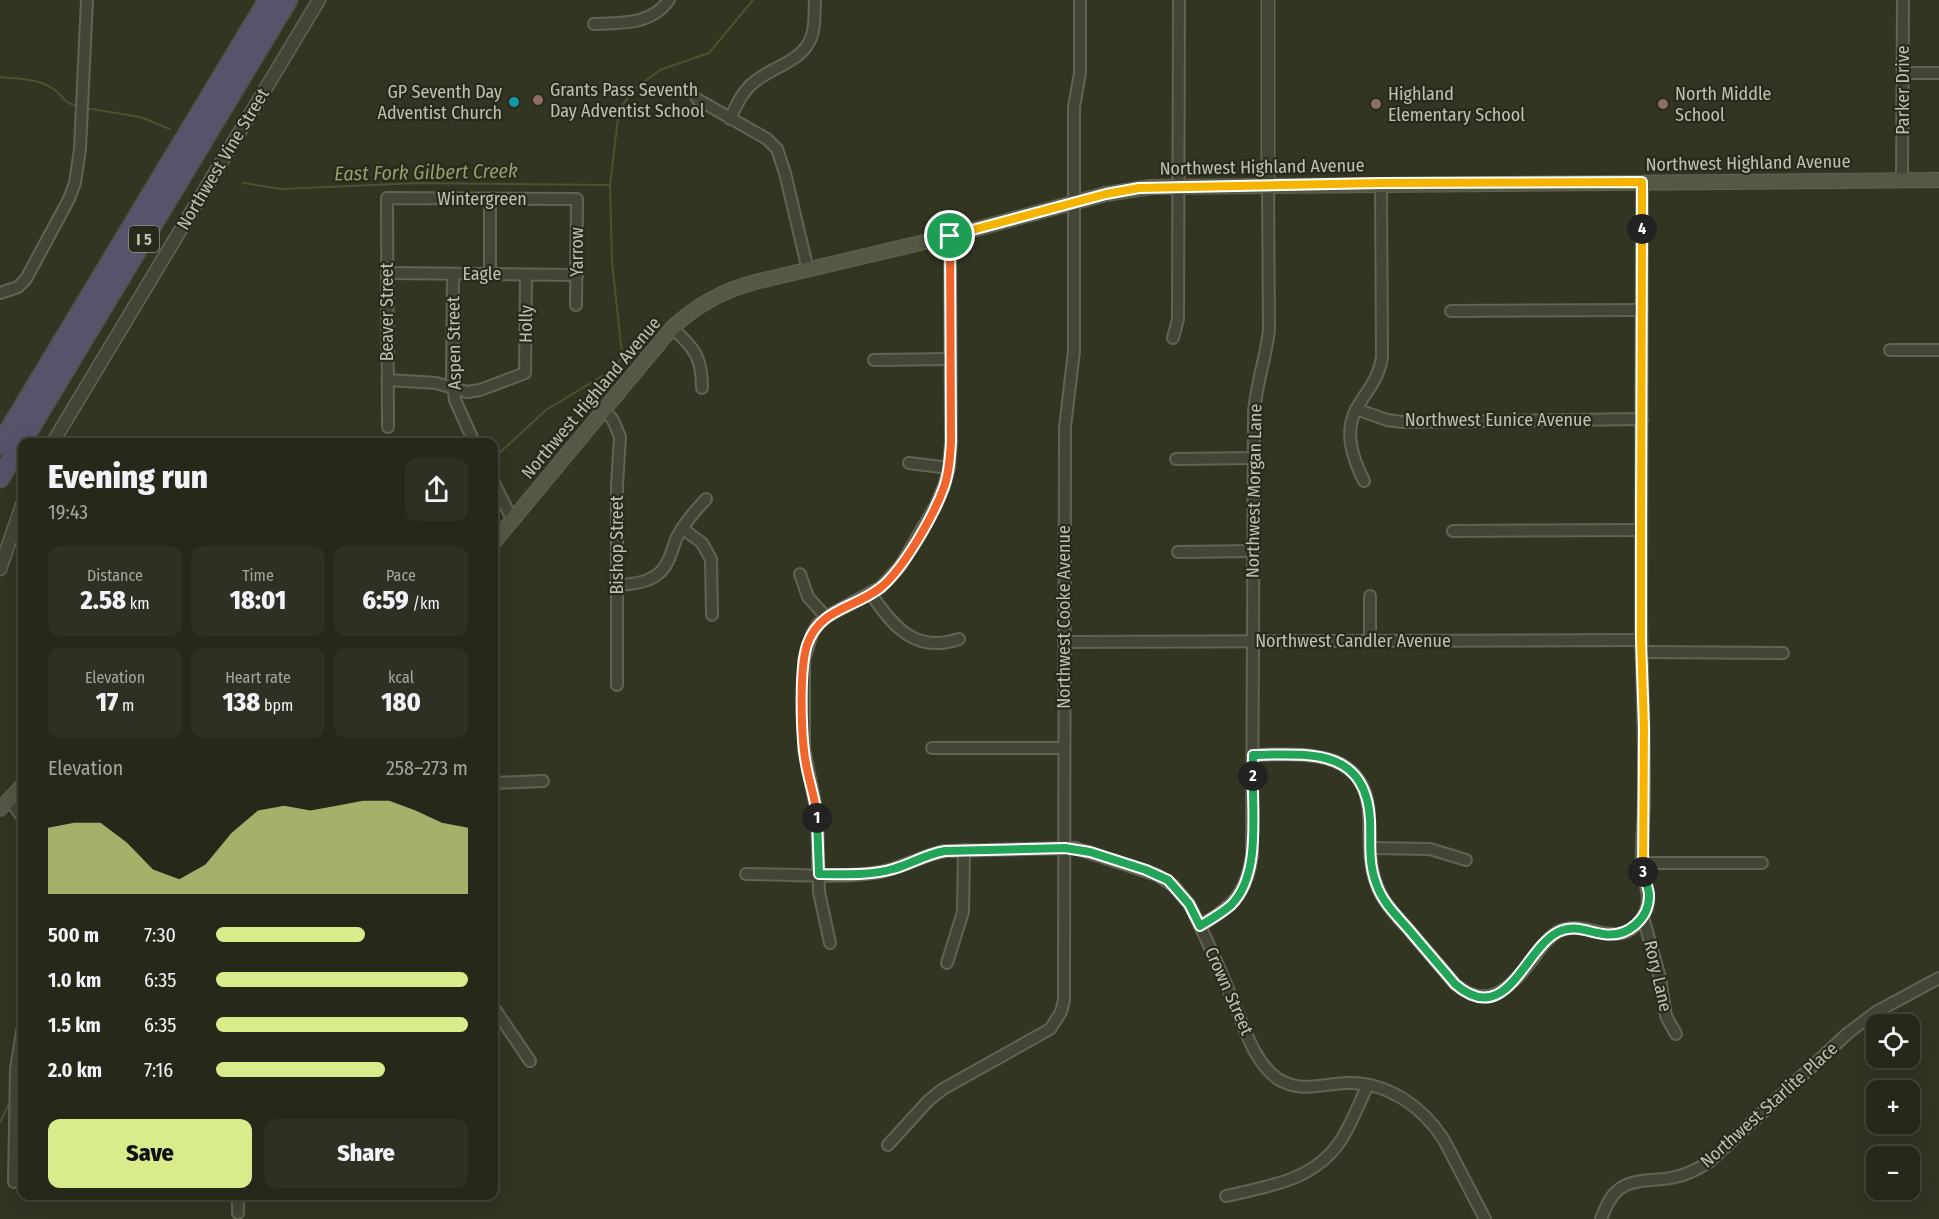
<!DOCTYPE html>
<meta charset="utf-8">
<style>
:root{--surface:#26281a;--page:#2e3023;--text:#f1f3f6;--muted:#a4a6a2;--line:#424439;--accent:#d9ec8c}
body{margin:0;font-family:"Fira Sans Condensed",sans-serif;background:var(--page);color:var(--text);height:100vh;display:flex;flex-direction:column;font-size:22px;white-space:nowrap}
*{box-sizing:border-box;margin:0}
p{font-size:20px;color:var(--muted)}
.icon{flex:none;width:33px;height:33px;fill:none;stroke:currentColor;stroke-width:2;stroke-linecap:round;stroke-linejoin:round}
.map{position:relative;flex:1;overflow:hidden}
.drawer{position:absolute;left:18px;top:438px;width:480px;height:762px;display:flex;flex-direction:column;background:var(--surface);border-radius:12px;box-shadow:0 6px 24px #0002,0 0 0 2px var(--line)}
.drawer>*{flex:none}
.fabs{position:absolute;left:1866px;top:1014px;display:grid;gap:12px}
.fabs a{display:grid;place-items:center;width:54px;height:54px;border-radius:12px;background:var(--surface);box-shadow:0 6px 24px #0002,0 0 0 2px var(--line);font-size:30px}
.pin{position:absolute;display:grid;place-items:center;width:51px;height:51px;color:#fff;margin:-26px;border:3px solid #fff;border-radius:50%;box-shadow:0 2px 6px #0007}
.km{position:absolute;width:30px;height:30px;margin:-15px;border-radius:50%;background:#222;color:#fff;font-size:16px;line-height:30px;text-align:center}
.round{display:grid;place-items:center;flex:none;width:63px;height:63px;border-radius:12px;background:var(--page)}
.summary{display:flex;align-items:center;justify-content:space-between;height:102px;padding:0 30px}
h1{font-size:33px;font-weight:800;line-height:45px}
.figures{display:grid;grid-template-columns:repeat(3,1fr);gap:9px;height:102px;padding:6px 30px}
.figures div{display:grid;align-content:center;border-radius:12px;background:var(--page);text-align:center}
.figures b{font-size:26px;font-weight:800}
.figures small{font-size:16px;font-weight:400}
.figures p{font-size:16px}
.chart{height:168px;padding:12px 30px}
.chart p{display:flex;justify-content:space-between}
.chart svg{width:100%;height:108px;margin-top:6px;fill:var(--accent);opacity:.7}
.button{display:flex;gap:12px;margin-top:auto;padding:12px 30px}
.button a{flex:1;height:69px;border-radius:12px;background:var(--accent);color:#111;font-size:24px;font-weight:800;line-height:69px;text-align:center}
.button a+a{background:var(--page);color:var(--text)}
ul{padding:0 30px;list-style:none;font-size:20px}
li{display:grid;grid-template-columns:96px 72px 1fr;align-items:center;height:45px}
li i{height:15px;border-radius:8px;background:var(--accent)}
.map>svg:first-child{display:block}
</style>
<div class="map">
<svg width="1939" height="1219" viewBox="0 0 1939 1219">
<rect width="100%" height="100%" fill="#323522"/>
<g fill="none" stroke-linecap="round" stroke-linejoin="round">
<g stroke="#4d5231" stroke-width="2">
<path d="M0,77C18,79 36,78 52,88C64,95 62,103 78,106"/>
<polyline points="86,108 140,117 170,129"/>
<polyline points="243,183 281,189 419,183 609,185"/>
<polyline points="494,458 546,410 617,367 622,354 612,262 610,185 619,110 634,89 660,70 709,53 753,0"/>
<polyline points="0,1122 11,1100"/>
</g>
<g stroke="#616453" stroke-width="14">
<g id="minor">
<path d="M594,24C622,23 651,25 669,0"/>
<polyline points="1903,73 1939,73"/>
<polyline points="697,99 767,139 777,149 785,173 808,270"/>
<path d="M730,119C736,106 742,92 753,83C771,67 802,62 811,38C816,26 814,12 815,0"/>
<polyline points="1902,179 1903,0"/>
<polyline points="387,273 577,275"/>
<polyline points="453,274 452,377 455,400 474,442"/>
<polyline points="490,274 490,199"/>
<polyline points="0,293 18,287 26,279 69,199 75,183 80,149 87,0"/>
<polyline points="1451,311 1642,310"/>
<path d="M672,328C695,348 702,358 702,388"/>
<polyline points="1173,338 1178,319 1179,0"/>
<polyline points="1890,350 1939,350"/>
<polyline points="874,360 950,359"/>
<polyline points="388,380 436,383 467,392 480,390 525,373 526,275"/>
<polyline points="1356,409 1387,420 1402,422 1642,419"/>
<polyline points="604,410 613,420 620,437 617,485 617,685"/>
<polyline points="388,427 387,198 577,199 576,305"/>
<polyline points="1176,459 1253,458"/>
<polyline points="909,463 949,468"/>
<path d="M1364,481C1353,459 1343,432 1357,408C1367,390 1379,379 1382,357L1381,184"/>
<polyline points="494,483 512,519"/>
<polyline points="682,528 702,543 711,559 712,615"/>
<polyline points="1453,531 1641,530"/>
<polyline points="1178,552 1253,551"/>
<polyline points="800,574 808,597 826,617"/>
<path d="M618,585C639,584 660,581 669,559C672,552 674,544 677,537C685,522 695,511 706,499"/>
<path d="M871,594C893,626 915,654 959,639"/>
<polyline points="1370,596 1370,640"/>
<polyline points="1064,642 1641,640"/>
<polyline points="1642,652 1783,653"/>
<polyline points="932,748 1064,748"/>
<path d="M1253,755C1303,754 1366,747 1369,815C1370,838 1368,861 1376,883C1382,902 1397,916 1410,931C1425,949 1440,966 1455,984C1489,1013 1511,986 1533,959C1540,949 1548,937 1559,931C1588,918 1620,954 1643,916C1654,898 1643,883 1642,864C1641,842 1644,819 1644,797C1645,732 1641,668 1641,603C1641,463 1642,323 1642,182"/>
<polyline points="494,783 543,781"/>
<polyline points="9,799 22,817"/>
<polyline points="1370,848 1430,849 1466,860"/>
<polyline points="1642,863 1762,863"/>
<path d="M746,874C790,874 836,879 880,872C903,868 922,855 945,851L1075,848L1157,875L1174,886L1189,904C1205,934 1218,965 1231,996C1243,1023 1253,1062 1278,1079C1300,1093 1322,1084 1346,1083C1387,1081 1423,1107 1444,1140L1485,1219"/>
<polyline points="1643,917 1660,978 1666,1016 1676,1034"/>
<path d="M1201,925C1232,907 1247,893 1252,855L1254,413C1256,384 1266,358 1269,330L1268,185"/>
<polyline points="830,943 819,892 817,813 804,749 804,660 812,634 818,624 826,617 881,587 901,565 936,505 944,486 949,468 951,442 950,236"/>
<polyline points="947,963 963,912 964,850"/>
<polyline points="494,1008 530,1061"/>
<polyline points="888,1145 928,1101 943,1089 1050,1029 1061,1012 1064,1000 1065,427 1074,351 1074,107 1080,73 1080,0"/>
<polyline points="14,1182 16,1068 22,1031"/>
<polyline points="238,1196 238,1213"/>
<path d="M1226,1196C1270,1186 1315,1180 1341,1140C1352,1123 1359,1103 1368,1085"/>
<path d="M1601,1219C1605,1209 1609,1198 1617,1191C1632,1177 1656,1182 1675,1177C1687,1175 1698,1169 1709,1162L1848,1033L1876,1012L1939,978"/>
</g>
</g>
<g stroke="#616453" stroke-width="15">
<g id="tertiary">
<polyline points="1268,0 1268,185"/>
<polyline points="53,442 319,0"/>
<polyline points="0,569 22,505"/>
</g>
</g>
<g stroke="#616453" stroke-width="16">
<g id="secondary">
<path d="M494,542L672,328C697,305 722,291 755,282L950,236L1106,194L1151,187L1939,180"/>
<polyline points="0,809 22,786"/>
</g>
</g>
<g stroke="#4e5040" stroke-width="21">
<g id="motorway">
<polyline points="0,445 268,0"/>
<polyline points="0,478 288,0"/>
</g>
</g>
<use href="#minor" stroke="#434636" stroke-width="10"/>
<use href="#tertiary" stroke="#434636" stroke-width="12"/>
<use href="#secondary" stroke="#545844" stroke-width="14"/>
<use href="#motorway" stroke="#58536b" stroke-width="18"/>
</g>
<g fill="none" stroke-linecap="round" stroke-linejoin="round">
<g stroke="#fff" stroke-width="12">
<path id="split-1" d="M817,818C816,800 809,782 806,764C801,738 799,670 807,645C820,608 853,609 880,588C903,570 934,515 944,487C949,473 950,458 951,442L950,236"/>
</g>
<g stroke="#fff" stroke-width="12">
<path id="split-2" d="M817,818L819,874C843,874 869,876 893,869C911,864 926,854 945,851L1065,848L1090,852L1146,870L1168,880L1189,904L1200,926C1211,919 1222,913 1231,905C1261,875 1252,815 1253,776"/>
</g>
<g stroke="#fff" stroke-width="12">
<path id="split-3" d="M1253,776V755C1308,754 1366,747 1370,820C1371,841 1368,862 1376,883C1382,902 1397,916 1410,931C1425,949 1440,966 1455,984C1507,1029 1524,949 1558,932C1574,924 1588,932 1603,934C1627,938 1650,919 1649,894C1648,887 1645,879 1643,872"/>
</g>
<g stroke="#fff" stroke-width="12">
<polyline id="split-4" points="1642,229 1641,530 1641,640 1644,728 1643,872"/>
</g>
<g stroke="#fff" stroke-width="12">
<polyline id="split-5" points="950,236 1106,194 1139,188 1381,183 1642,182 1642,229"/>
</g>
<use href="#split-1" stroke="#f0652b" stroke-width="8"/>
<use href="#split-2" stroke="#22a559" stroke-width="8"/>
<use href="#split-3" stroke="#22a559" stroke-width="8"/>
<use href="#split-4" stroke="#f5b400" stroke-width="8"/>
<use href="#split-5" stroke="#f5b400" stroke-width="8"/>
</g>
<g fill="#8d6e63" stroke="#282a1b" stroke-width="2">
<circle cx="538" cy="100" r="6"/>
<circle cx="1376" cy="104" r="6"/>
<circle cx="1663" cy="104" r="6"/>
</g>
<circle fill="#0f9aa8" stroke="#282a1b" stroke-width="2" cx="514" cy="102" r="6"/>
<g text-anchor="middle" stroke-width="4.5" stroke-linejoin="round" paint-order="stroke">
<rect fill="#282a1b" stroke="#929483" stroke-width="1.5" x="129" y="226" width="30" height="26" rx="4.5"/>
<g font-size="16" font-weight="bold" fill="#bfc2b0">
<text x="144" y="245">I 5</text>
</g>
<g font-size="18" fill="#bfc2b0" stroke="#282a1b" text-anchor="start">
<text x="550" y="96">Grants Pass Seventh<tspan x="550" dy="21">Day Adventist School</tspan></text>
<text x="502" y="98" text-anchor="end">GP Seventh Day<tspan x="502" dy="21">Adventist Church</tspan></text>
<text x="1388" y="100">Highland<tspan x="1388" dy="21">Elementary School</tspan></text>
<text x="1675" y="100">North Middle<tspan x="1675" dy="21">School</tspan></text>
</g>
<g font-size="18" fill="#bfc2b0" stroke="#282a1b">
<text transform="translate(1903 90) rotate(-90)" y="6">Parker Drive</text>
<text transform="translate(223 159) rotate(-59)" y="6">Northwest Vine Street</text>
<text transform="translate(1748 163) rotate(-1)" y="6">Northwest Highland Avenue</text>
<text transform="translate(1262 167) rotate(-1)" y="6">Northwest Highland Avenue</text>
<text x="482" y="205">Wintergreen</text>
<text transform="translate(577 252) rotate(-90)" y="6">Yarrow</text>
<text x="482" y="280">Eagle</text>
<text transform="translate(387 312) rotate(-90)" y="6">Beaver Street</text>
<text transform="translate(526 324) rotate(-89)" y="6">Holly</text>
<text transform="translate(454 343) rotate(-91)" y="6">Aspen Street</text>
<text transform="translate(591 398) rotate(-50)" y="6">Northwest Highland Avenue</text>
<text x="1498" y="426">Northwest Eunice Avenue</text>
<text transform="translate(1254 491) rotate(-89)" y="6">Northwest Morgan Lane</text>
<text transform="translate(617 545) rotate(-90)" y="6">Bishop Street</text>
<text transform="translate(1064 617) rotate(-90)" y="6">Northwest Cooke Avenue</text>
<text x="1353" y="647">Northwest Candler Avenue</text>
<text transform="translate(1658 976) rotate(77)" y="6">Rory Lane</text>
<text transform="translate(1229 991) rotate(66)" y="6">Crown Street</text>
<text transform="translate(1769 1105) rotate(-42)" y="6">Northwest Starlite Place</text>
</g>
<g font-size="20" font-style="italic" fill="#979e6d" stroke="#282a1b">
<text transform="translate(426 172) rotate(-1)" y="7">East Fork Gilbert Creek</text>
</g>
</g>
</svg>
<div class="fabs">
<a><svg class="icon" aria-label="locate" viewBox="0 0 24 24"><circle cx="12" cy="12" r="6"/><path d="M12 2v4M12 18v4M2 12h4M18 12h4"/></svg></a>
<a>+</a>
<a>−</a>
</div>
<div class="pin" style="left:950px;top:236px;background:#1e9e55"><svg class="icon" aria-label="arrive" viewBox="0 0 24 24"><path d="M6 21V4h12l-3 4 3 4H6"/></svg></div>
<b class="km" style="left:817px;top:818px">1</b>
<b class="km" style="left:1253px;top:776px">2</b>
<b class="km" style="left:1643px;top:872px">3</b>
<b class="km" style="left:1642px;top:229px">4</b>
<section class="drawer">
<div class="summary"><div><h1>Evening run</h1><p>19:43</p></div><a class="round"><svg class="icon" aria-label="share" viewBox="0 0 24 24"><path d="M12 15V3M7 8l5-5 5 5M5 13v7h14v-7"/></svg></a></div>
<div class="figures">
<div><p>Distance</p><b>2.58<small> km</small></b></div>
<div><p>Time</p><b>18:01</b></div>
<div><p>Pace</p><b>6:59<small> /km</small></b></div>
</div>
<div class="figures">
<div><p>Elevation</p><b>17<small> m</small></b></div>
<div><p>Heart rate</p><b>138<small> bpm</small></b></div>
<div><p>kcal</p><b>180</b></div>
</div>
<div class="chart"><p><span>Elevation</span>258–273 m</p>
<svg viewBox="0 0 160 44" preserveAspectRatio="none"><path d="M0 44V17L10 15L20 15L30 23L40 34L50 38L60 32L70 19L80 10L90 8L100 10L110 8L120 6L130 6L140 10L150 15L160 17V44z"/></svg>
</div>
<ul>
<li><b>500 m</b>7:30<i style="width:59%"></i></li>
<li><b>1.0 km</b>6:35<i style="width:100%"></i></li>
<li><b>1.5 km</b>6:35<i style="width:100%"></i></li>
<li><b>2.0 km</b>7:16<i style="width:67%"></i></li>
</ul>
<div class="button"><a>Save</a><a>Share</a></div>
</section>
</div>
